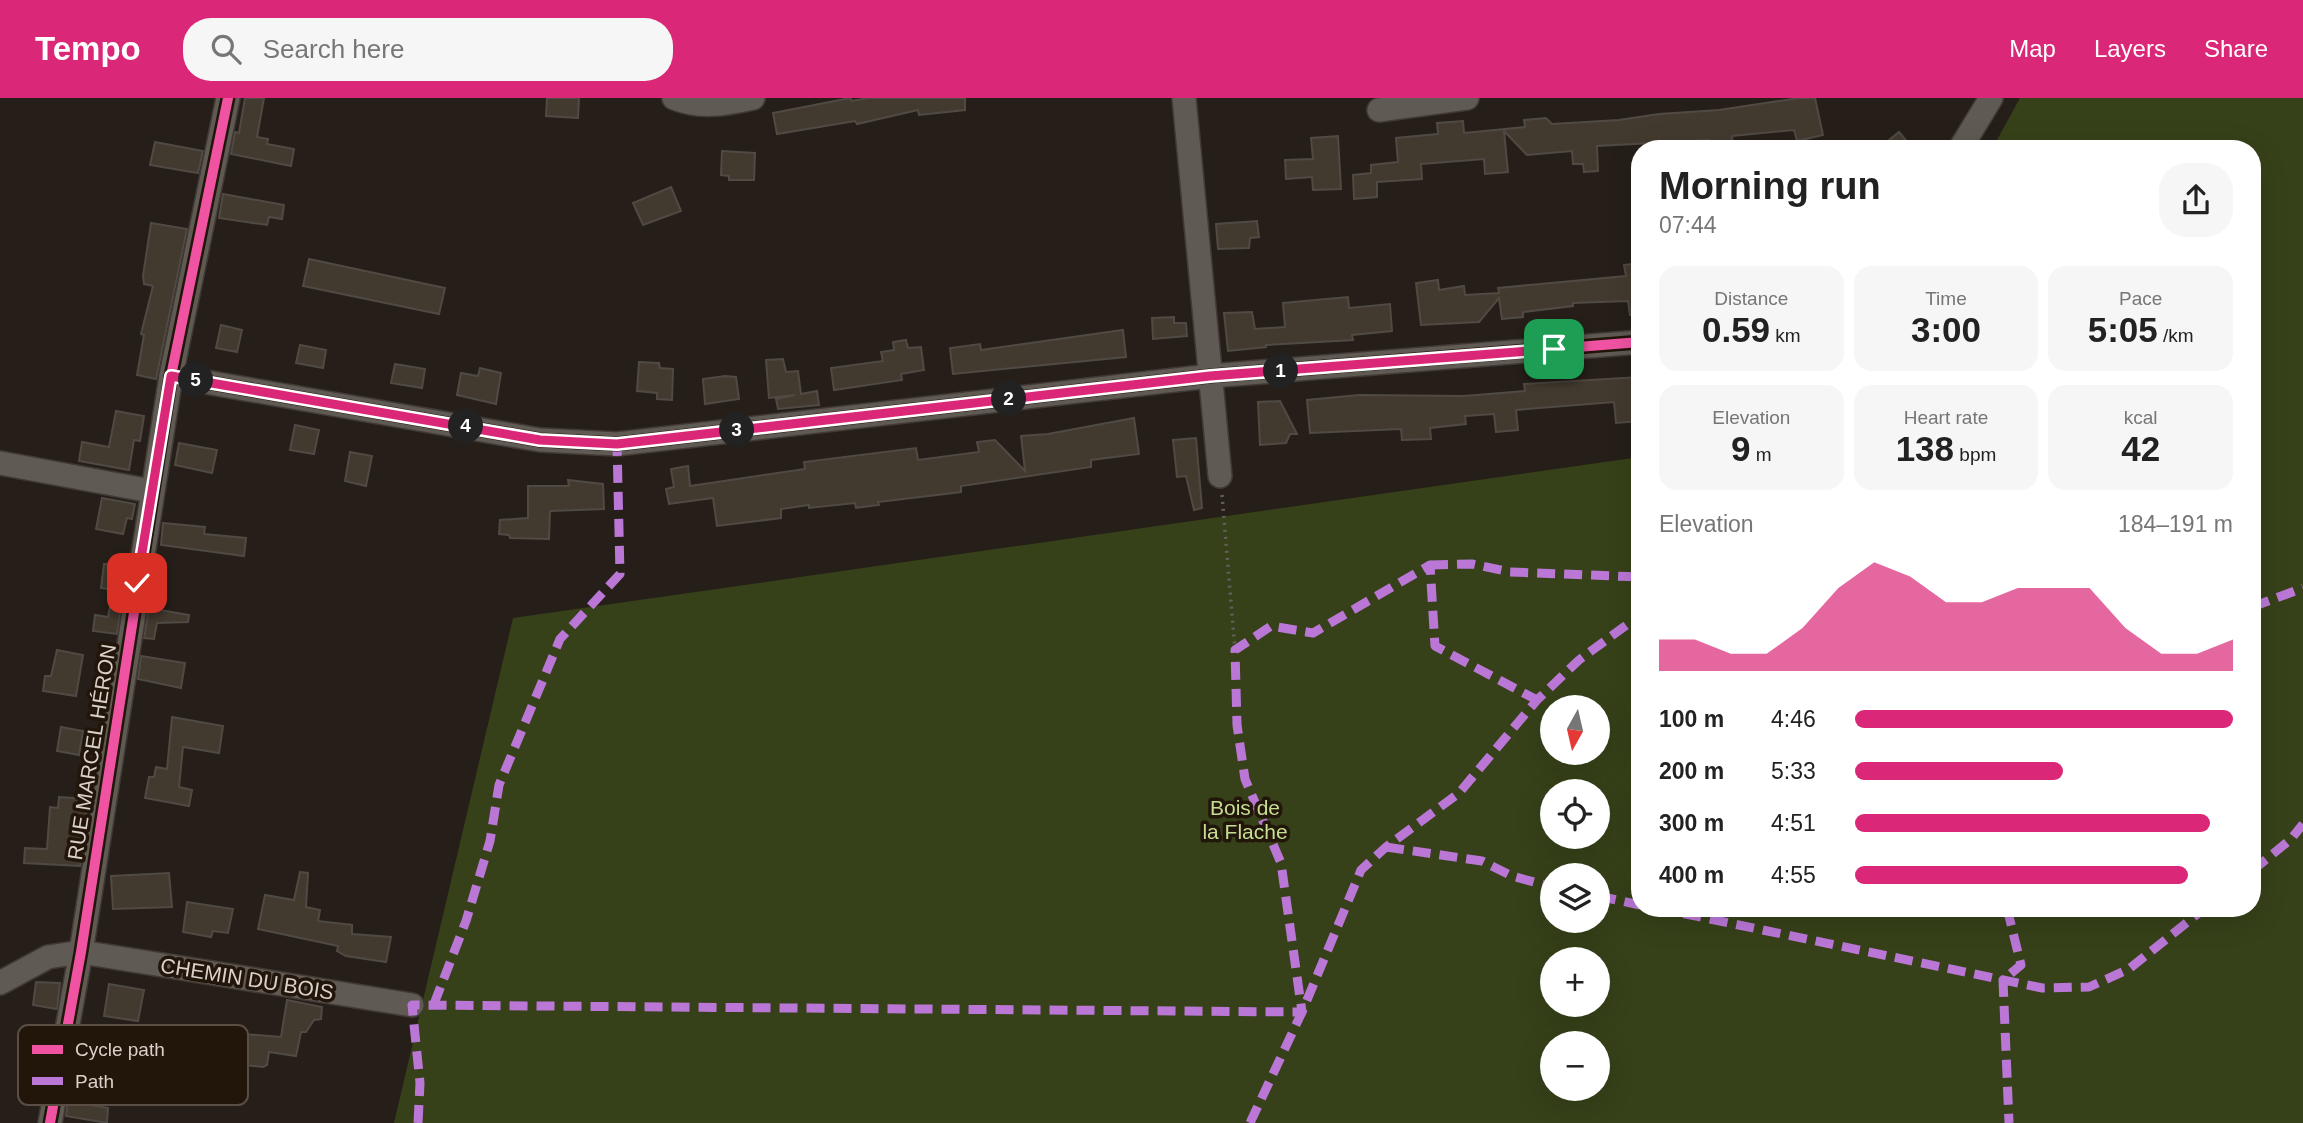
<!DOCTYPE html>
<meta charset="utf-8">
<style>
:root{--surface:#fff;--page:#f6f6f6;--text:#222;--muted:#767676;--accent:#db2777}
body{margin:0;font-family:Helvetica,sans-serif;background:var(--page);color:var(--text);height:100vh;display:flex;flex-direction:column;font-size:26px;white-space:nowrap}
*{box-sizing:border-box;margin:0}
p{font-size:23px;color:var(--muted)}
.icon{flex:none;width:38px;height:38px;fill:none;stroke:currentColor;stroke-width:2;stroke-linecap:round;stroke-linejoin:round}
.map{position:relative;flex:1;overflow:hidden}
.details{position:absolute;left:1631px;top:42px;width:630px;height:777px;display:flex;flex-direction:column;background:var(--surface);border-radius:28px;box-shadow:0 7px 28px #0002}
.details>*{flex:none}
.needle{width:46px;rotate:188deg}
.tools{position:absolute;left:1540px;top:597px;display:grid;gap:14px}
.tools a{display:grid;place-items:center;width:70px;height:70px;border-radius:50%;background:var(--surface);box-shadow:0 7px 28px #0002;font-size:35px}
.pin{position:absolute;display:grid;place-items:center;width:60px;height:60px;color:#fff;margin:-30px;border-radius:14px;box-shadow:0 4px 10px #0006}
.km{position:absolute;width:35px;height:35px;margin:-18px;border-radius:50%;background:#222;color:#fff;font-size:19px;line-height:35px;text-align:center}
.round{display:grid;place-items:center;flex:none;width:74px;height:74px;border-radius:28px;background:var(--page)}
.head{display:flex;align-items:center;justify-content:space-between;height:119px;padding:0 28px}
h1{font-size:38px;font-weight:700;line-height:52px}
.stats{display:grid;grid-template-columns:repeat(3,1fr);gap:10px;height:119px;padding:7px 28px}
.stats div{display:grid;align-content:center;border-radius:18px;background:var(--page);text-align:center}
.stats b{font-size:35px;font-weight:700}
.stats small{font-size:19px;font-weight:400}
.stats p{font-size:19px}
.chart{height:196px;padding:14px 28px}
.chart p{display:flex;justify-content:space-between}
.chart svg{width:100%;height:126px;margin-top:7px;fill:var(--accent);opacity:.7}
ul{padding:0 28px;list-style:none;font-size:23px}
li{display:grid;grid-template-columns:112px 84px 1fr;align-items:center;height:52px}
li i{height:18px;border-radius:9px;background:var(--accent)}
header{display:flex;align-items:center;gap:42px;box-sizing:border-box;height:98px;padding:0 35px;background:var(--accent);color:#fff}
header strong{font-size:33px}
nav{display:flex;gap:38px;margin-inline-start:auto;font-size:24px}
.search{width:490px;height:63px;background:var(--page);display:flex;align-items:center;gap:18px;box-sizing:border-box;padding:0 24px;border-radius:28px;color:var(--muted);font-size:26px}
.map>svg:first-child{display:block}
</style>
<header>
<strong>Tempo</strong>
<div class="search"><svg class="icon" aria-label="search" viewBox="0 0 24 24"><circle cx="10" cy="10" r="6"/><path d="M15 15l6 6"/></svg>Search here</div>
<nav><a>Map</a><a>Layers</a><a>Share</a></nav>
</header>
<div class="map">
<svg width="2303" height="1025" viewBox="0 0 2303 1025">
<rect width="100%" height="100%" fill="#261f19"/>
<path fill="#364119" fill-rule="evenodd" d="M2020,0H2303V1025H394L513,520L1640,359V810H2252V51H1992ZM1552,609H1598V654H1552ZM1552,693H1598V738H1552ZM1552,777H1598V822H1552ZM1552,861H1598V906H1552ZM1552,945H1598V990H1552Z"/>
<g fill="#433a2f" stroke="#504a44" stroke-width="2">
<polygon points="245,0 264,0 257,39 268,41 267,46 294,51 291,68 231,56 235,34 239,35"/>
<polygon points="547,0 579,0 578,20 546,18"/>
<polygon points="850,0 852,3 868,0 965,0 965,12 919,17 918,12 857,26 855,23 777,36 773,15"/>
<polygon points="1799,0 1815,0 1823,37 1797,43 1794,32 1732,38 1733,48 1710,50 1709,42 1597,48 1598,73 1584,74 1583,66 1573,66 1572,53 1527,57 1504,33 1508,74 1485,76 1484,61 1421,66 1422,81 1377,84 1377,99 1354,101 1353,77 1371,75 1371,67 1398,64 1396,40 1438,36 1437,25 1463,23 1464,35 1525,29 1524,22 1546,20 1552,26 1619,22 1659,16 1719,12"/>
<polygon points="1899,34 1913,51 1878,51"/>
<polygon points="1338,38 1341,91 1313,92 1312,79 1286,81 1285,62 1313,61 1311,40"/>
<polygon points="155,44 203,53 198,75 150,67"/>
<polygon points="722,53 755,55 754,82 729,82 729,78 721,77"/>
<polygon points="671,89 681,113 643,127 633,105"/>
<polygon points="223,96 284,107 282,121 269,119 267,127 219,120"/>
<polygon points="1257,123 1259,139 1250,140 1249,150 1218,151 1216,126"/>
<polygon points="151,125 187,131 156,281 137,277 144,237 141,236 153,188 144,186 143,178"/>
<polygon points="309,161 445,190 439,216 303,188"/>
<polygon points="1640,165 1640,216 1630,217 1628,203 1573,205 1573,208 1523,214 1523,219 1502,221 1499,200 1479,224 1421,227 1416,185 1438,182 1439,192 1464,188 1465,197 1499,195 1498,190 1626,178 1624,167"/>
<polygon points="1348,199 1349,210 1390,206 1392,233 1352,237 1353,242 1266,247 1266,249 1228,253 1224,215 1252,214 1255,231 1285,229 1283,205"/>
<polygon points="1174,219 1174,225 1186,225 1187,238 1153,241 1152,220"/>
<polygon points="221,227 242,232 237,254 216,250"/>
<polygon points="1123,232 1126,259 953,276 950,250 980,246 981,252"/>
<polygon points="906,242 908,250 921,249 924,272 901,276 902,282 834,292 831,270 883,263 881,254 894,252 893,244"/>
<polygon points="300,247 326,252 323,270 296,265"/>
<polygon points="783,261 786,274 798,273 801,296 817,293 819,307 778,311 776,301 795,297 769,300 766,262"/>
<polygon points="639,264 659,265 660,270 673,271 672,302 657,301 657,295 637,293"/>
<polygon points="395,266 425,271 422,290 391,285"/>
<polygon points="480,270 501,275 496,306 457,297 461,275 478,278"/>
<polygon points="725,278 736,279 739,301 705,306 703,281"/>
<polygon points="1640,279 1640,323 1616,325 1614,304 1516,312 1518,332 1496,334 1494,316 1465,318 1466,326 1430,330 1431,341 1402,342 1401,331 1310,335 1307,302 1359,297 1464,298 1525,293 1524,286"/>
<polygon points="1280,303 1297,336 1290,336 1286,345 1260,347 1258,304"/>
<polygon points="116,313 144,318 140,343 134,342 129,372 79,363 82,344 109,349"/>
<polygon points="1134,320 1139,356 1091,362 1091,369 961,388 961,394 878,404 879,407 856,410 855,405 809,410 809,407 781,411 781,420 717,428 713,400 669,406 666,391 674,389 671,371 688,368 690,388 805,371 804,364 916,350 918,362 979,354 977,344 995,342 1025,373 1021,338 1048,336"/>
<polygon points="295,327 319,332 314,356 290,352"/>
<polygon points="1196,340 1202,410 1194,412 1186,378 1177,379 1173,342"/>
<polygon points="179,345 217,352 212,375 175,367"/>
<polygon points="350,354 372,358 366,388 345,383"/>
<polygon points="568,382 603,386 604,411 550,413 549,441 510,440 509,437 499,436 500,422 528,420 528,388 569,388"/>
<polygon points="102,400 135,406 132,421 127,420 123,436 96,431"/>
<polygon points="163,425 205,429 204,436 246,440 244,458 161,447"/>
<polygon points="119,461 128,462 117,536 93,533 95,517 108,519 113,492 101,490 104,466 118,468"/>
<polygon points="149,510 189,517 188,524 157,525 154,541 144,540"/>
<polygon points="57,552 83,557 76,598 43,593 45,578 51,578"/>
<polygon points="141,558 185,565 181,590 138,581"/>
<polygon points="172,619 223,628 219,655 183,649 179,689 192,692 189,708 145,700 149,679 154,679 156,669 167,671"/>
<polygon points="61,629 83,633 79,657 57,653"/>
<polygon points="59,699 88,701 80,768 24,765 25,750 47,751 50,709 58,710"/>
<polygon points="300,774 308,775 306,809 320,812 318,823 352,827 352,836 391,839 386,864 346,858 337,853 338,848 258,831 265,797 294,802"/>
<polygon points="169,775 172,809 113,811 111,778"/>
<polygon points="187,804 233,811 228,835 213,833 211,839 183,834"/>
<polygon points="36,884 60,885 57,911 33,907"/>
<polygon points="109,886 144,892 138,923 104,918"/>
<polygon points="287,902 322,909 321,921 314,922 306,934 301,934 296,958 269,954 267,967 263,969 244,967 238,1000 224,998 230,960 239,962 243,936 281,939"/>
<polygon points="68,1003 108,1010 107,1025 66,1018"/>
</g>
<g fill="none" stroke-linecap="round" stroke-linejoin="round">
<g stroke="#403934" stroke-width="26">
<g id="street">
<path d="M674,0C701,11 726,6 753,0"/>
<polyline points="1184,0 1220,378"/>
<polyline points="1379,12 1467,0"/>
<polyline points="1960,51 1991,0"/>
<polyline points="171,278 540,342 617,346 1210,278 1640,244"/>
<polyline points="0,365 151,393"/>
<polyline points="0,885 48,859 81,854 412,907"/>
<polyline points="50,1025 81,854 171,278 228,0"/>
</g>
</g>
<polyline stroke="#645f5a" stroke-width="3.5" stroke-dasharray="2 5" stroke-linecap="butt" points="1222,397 1235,552"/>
<use href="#street" stroke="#605a54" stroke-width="23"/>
<g stroke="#ba77d6" stroke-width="9" stroke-dasharray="18 9" stroke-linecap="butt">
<polyline points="1430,467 1472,466 1510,474 1640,479"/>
<polyline points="2252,509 2303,490"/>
<polyline points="1386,749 1482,763 1512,778 1552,789"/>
<polyline points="2252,773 2291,741 2303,726"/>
<polyline points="1598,798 1640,807"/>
<polyline points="1657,810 2042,890 2089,889 2129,871 2205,810"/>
<polyline points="2007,810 2021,867 2003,882 2009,1025"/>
<polyline points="434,906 466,823 490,743 499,687 560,541 620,476 617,346"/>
<polyline points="418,1025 420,985 412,907 1302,914 1281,765 1245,681 1237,627 1235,552 1271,528 1313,535 1430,467 1435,548 1537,602"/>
<polyline points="1250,1025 1302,914 1361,772 1386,749 1459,695 1537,602 1579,562 1640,517"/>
</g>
<g stroke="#22150a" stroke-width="15">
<g id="cycleway">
<polyline points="171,278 540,342 617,346 1210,278 1640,244"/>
<polyline points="50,1025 81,854 171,278 228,0"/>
</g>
</g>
<use href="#cycleway" stroke="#f153a3" stroke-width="10"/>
</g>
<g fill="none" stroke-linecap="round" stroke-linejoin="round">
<g stroke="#fff" stroke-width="14">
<polyline id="route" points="137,485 171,278 540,342 617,346 1210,278 1554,251"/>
</g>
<use href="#route" stroke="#db2777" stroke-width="9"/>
</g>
<g text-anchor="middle" stroke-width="7" stroke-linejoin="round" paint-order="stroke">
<g font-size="21" fill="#dad1ca" stroke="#22150a">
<text transform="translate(92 654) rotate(-81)" y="7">RUE MARCEL HÉRON</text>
<text transform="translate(247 881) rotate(9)" y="7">CHEMIN DU BOIS</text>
</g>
<g font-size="21" fill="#c5de93" stroke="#22150a">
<text x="1245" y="717">Bois de<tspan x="1245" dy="24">la Flache</tspan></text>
</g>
</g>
<rect x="18" y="927" width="230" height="80" rx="10" fill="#22150a" stroke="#594d44" stroke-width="2"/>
<rect x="32" y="947" width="31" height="9" fill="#f153a3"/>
<rect x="32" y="979" width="31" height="8" fill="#ba77d6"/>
<g font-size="19" fill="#dad1ca">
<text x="75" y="958">Cycle path</text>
<text x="75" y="990">Path</text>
</g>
</svg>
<div class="tools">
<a><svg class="needle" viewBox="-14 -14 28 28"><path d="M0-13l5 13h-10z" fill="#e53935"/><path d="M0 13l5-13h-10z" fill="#767676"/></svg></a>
<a><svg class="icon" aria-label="locate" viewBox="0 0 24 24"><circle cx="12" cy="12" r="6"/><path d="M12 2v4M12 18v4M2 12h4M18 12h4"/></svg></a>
<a><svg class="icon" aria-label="layers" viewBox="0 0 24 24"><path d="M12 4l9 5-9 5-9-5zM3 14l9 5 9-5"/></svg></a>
<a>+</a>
<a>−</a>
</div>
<div class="pin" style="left:1554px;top:251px;background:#1e9e55"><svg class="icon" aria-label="arrive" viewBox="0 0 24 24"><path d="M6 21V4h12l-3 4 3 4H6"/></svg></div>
<div class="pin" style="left:137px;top:485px;background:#d93025"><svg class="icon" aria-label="check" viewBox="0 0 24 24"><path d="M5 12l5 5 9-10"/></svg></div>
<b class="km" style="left:1281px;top:273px">1</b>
<b class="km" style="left:1009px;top:301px">2</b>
<b class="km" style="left:737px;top:332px">3</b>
<b class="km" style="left:466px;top:328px">4</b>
<b class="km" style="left:196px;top:282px">5</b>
<section class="details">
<div class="head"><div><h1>Morning run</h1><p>07:44</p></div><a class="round"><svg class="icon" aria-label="share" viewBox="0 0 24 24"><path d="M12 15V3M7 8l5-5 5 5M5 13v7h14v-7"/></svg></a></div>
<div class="stats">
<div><p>Distance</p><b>0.59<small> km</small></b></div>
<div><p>Time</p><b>3:00</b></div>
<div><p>Pace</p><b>5:05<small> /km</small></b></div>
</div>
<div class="stats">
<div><p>Elevation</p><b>9<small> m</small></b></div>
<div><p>Heart rate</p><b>138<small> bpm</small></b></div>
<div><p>kcal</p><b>42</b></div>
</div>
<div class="chart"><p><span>Elevation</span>184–191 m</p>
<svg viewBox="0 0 160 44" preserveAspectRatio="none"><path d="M0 44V33L10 33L20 38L30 38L40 29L50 15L60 6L70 11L80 20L90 20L100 15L110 15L120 15L130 29L140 38L150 38L160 33V44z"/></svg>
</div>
<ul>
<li><b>100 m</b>4:46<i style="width:100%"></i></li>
<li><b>200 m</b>5:33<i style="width:55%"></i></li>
<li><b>300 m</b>4:51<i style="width:94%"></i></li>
<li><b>400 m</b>4:55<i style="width:88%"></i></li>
</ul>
</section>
</div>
